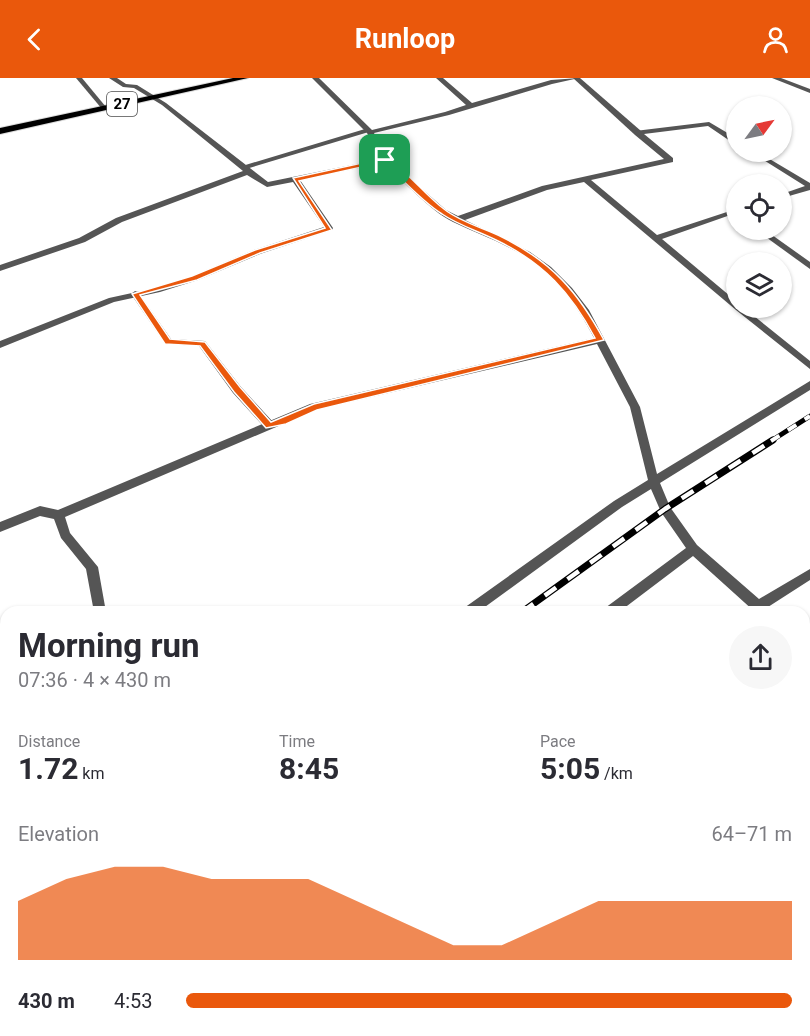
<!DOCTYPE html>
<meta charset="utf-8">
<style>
:root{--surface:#fff;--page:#f7f7f7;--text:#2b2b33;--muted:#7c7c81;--accent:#ea580c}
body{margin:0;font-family:Roboto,sans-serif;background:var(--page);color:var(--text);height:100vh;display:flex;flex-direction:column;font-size:22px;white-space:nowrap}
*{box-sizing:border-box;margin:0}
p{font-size:20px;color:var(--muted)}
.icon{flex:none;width:33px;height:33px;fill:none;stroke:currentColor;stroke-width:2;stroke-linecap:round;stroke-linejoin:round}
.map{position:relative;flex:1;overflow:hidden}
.panel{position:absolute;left:0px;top:528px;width:810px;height:430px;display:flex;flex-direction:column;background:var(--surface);border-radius:18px 18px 0 0;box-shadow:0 2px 4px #0004}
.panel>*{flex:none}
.needle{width:39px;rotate:57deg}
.tools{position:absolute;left:726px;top:18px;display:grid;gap:12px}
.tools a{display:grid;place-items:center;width:66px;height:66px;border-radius:50%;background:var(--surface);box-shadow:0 2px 4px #0004;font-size:30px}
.pin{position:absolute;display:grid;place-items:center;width:51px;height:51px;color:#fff;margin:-26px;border-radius:12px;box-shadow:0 3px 9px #0006}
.round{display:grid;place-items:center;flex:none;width:63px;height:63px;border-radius:32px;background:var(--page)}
.headline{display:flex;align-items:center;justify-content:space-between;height:102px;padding:0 18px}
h1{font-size:33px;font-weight:700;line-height:45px}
.stats{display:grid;grid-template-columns:repeat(3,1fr);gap:9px;height:102px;padding:6px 18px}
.stats div{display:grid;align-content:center}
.stats b{font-size:30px;font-weight:700}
.stats small{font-size:16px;font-weight:400}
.stats p{font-size:16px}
.chart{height:168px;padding:12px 18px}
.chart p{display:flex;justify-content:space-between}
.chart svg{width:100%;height:108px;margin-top:6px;fill:var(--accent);opacity:.7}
ul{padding:0 18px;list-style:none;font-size:20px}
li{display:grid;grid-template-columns:96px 72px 1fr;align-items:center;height:45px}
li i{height:15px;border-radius:8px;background:var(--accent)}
header{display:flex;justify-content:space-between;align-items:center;height:78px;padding:0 18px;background:var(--accent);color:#fff;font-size:27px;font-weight:700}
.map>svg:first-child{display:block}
</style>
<header><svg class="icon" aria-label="back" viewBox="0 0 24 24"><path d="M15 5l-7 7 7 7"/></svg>Runloop<svg class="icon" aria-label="person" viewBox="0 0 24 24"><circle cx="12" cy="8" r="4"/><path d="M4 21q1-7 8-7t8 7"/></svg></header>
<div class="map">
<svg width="810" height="958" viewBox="0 0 810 958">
<rect width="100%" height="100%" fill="#fff"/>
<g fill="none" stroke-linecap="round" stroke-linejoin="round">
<g stroke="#dbdbdb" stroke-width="2">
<polygon id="primary" points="233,0 248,0 0,56 0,50"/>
</g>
<g fill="#555" fill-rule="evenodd">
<polygon points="573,0 580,0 641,53 641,57 635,57"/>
<polygon points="365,51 372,53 246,91 239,89"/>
<polygon points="135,213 138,214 171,261 205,263 241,309 273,344 274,347 273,350 265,350 233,315 199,268 165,266 131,216"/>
</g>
<g fill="#555" fill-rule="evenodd">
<polygon points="76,0 82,0 106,29 106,31 102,31"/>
<path d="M109,0H117L126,6L137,7L166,25L268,104L381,81L367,55L312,0H319L372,52L445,34L466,27L436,0H443L472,25L551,2L579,0L552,6L449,37L374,55L388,81L446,132L458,138L542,108L664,81L635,57V53L709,44L736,60V65H733L708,48L644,56L673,80V84L591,102L657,157L736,131V135L662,161L736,223V230H744L810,283V291L736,232L584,104L547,112L465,142L530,174L551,189L572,210L589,232L640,329L657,396L810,303V312L660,405L670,429L697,467L759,521L810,491V502L768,529L770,534H755L693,478L619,534H603L605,530L686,470L661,434L651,411L622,429L478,534H462L464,530L614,423L648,402L630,329L597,266L316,332L65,439L70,455L98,489L106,534H94L86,491L61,460L54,441L40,438L0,454V444L40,428L58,432L310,326L594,260C577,227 556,197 523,177C501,164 476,155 453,144C429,132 404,103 383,85L300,102L333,150L332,152L260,176L198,202L160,214L114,224L0,270V263L109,220L155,210L192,198L254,172L324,149L293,104L267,109L247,97L122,144L85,164L0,193V187L79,160L116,140L243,93L162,27L134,10L123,9Z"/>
<polygon points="772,0 781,0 810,11 810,15"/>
<polygon points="751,74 758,74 810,105 810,112 782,120 782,116 805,108"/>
<polygon points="756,152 765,152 810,184 810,191"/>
<polygon points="804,569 810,572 810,587 804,584"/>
<polygon points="6,898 6,917 0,919 0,900"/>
<polygon points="105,952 126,952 123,958 102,958"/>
</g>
<use href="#primary" fill="#000" fill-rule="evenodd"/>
<g stroke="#000" stroke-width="5">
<polyline id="rail-far2" points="771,363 810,338"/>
</g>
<g stroke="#000" stroke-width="7">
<polyline id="rail-far1" points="522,534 665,431 773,362"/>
</g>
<g stroke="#000" stroke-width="8">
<polyline id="rail" points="7,958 13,952"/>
</g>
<use href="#rail-far2" stroke="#fff" stroke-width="4" stroke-dasharray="10" stroke-linecap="butt"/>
<use href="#rail-far1" stroke="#fff" stroke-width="4.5" stroke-dasharray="14" stroke-linecap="butt"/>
<use href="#rail" stroke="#fff" stroke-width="6" stroke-dasharray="17" stroke-linecap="butt"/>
</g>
<path fill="#ea580c" stroke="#fff" stroke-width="1.5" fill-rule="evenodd" d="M385,80C407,92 424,116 444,131C460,144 484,150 502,159C552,184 578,214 604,262L317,332L286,346L266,350L234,314L200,268L165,266L132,216L192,198L255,172L325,150L293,100ZM384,84C401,100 422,124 442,136C458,147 478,153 496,162C544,185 571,215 595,260L314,326L271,344L240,309L205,264L170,261L140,217L197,202L260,175L332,152L299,103Z"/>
<g text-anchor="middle" stroke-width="4.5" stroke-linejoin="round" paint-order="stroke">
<rect fill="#fff" stroke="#4c4c4c" stroke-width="1.5" x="107" y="14" width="30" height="24" rx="4.5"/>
<g font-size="15" font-weight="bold" fill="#000">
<text x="122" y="31">27</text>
</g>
</g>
</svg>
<div class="tools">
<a><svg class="needle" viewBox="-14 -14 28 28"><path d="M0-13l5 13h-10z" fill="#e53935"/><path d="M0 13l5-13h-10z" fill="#7c7c81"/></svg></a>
<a><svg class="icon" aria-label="locate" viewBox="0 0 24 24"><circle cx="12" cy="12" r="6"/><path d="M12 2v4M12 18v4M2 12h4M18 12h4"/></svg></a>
<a><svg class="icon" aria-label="layers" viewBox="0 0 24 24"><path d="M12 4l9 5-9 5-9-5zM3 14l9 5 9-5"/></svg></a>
</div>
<div class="pin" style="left:385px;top:82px;background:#1e9e55"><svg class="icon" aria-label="arrive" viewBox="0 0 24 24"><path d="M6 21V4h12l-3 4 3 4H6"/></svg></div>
<section class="panel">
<div class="headline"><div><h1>Morning run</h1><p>07:36 · 4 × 430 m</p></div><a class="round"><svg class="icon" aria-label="share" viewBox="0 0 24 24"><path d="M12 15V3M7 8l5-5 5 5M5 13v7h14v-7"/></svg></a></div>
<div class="stats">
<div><p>Distance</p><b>1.72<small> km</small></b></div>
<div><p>Time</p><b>8:45</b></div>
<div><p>Pace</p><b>5:05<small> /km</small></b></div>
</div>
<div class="chart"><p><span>Elevation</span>64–71 m</p>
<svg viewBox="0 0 160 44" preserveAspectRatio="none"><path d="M0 44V20L10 11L20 6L30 6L40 11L50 11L60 11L70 20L80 29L90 38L100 38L110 29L120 20L130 20L140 20L150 20L160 20V44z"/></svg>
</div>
<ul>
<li><b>430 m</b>4:53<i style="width:100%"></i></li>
</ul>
</section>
</div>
